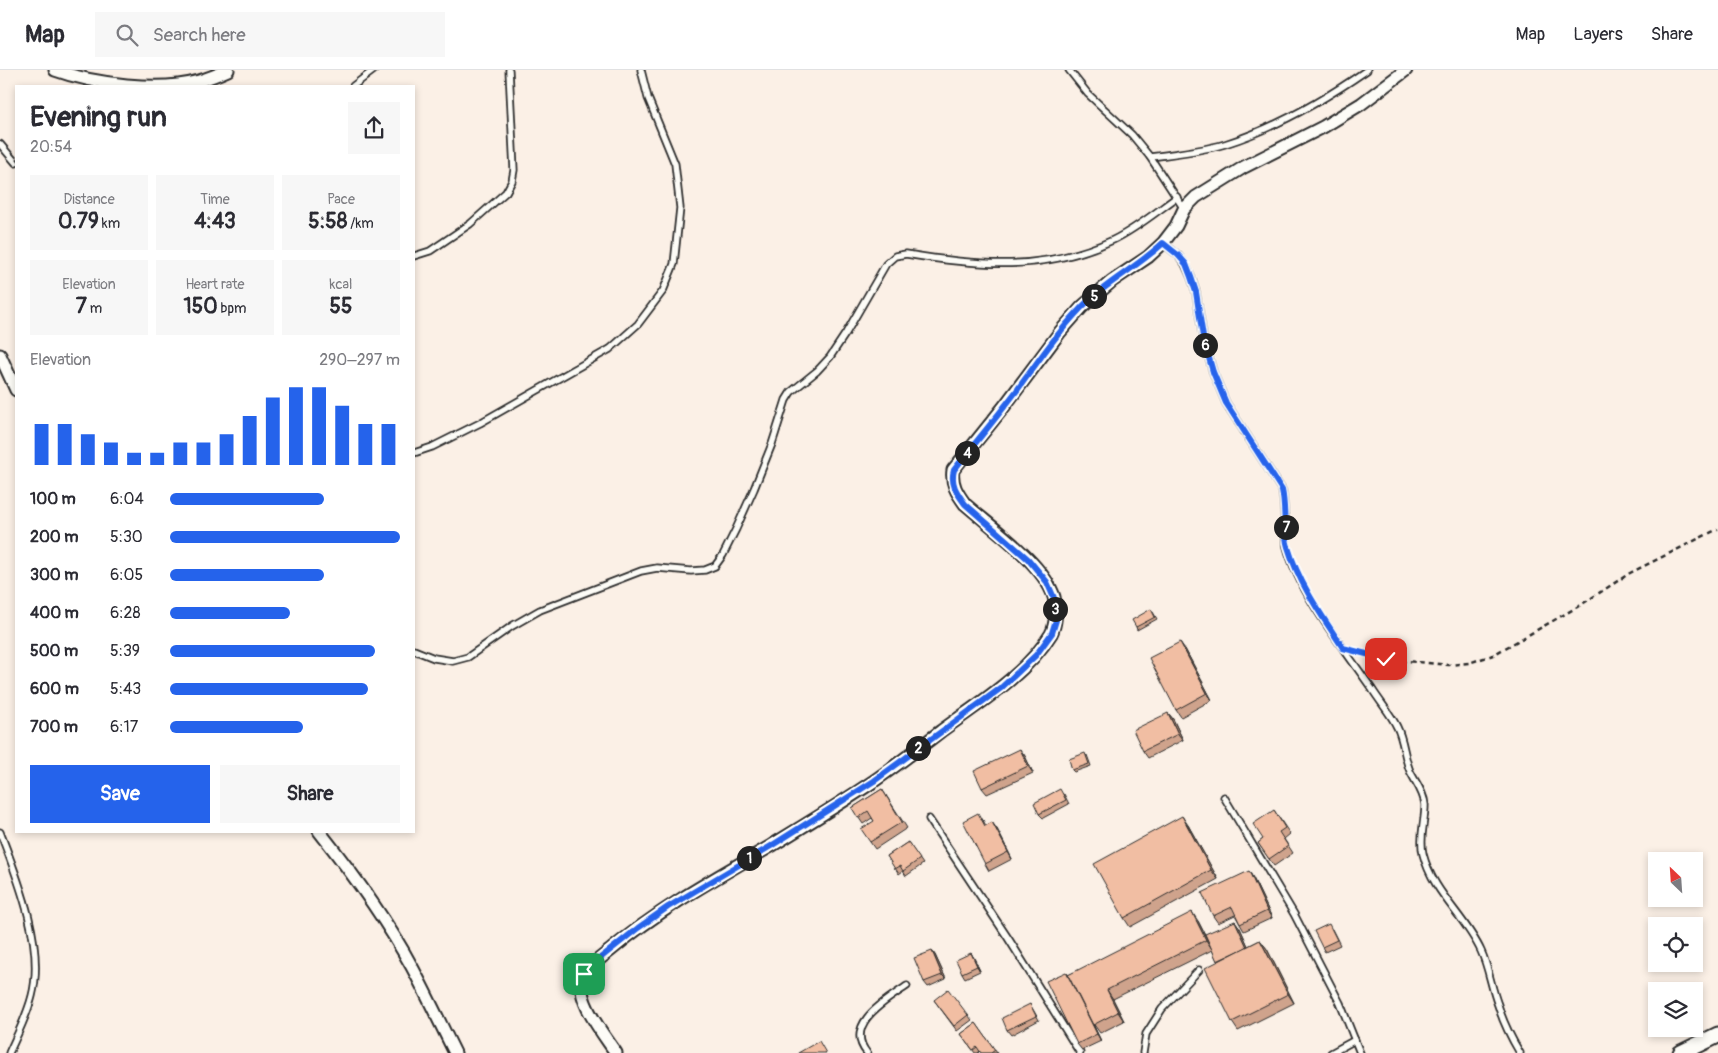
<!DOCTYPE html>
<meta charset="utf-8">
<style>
:root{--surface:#fff;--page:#f7f7f7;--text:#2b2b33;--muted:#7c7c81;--line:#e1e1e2;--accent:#2563eb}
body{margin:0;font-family:Pangolin,sans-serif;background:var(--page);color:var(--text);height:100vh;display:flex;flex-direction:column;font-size:19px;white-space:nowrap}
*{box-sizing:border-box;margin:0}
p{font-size:16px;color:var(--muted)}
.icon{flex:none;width:28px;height:28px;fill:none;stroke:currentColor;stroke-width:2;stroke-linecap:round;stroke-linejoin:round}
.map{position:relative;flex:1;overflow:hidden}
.drawer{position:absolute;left:15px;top:15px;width:400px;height:748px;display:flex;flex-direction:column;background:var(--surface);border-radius:0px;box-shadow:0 2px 8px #0003}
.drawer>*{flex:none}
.needle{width:32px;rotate:335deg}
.buttons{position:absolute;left:1648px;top:782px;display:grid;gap:10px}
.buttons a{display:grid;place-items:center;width:55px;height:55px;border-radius:0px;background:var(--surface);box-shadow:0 2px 8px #0003;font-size:25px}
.pin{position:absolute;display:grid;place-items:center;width:42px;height:42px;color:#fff;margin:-21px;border-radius:10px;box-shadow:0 2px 8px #0006}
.km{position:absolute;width:25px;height:25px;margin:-12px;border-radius:50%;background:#222;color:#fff;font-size:14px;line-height:25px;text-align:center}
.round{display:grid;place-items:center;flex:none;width:52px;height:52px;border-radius:0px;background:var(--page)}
.head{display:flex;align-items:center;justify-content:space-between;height:85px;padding:0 15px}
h1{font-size:28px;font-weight:700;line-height:38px}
.figures{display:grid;grid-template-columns:repeat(3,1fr);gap:8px;height:85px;padding:5px 15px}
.figures div{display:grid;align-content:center;border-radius:0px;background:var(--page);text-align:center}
.figures b{font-size:21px;font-weight:700}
.figures small{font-size:14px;font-weight:400}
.figures p{font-size:14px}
.chart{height:140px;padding:10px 15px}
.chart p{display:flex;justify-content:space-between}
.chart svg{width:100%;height:90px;margin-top:5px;stroke:var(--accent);stroke-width:6}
.cta{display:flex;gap:10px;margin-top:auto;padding:10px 15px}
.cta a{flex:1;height:58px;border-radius:0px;background:var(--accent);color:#fff;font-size:20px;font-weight:700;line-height:58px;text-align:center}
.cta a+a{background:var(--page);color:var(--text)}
ul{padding:0 15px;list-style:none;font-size:16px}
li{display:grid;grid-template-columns:80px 60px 1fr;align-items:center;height:38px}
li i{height:12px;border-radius:6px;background:var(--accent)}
header{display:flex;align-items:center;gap:30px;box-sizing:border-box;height:70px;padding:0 25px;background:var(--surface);border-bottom:1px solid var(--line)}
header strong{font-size:24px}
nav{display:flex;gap:28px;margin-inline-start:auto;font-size:18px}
.search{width:350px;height:45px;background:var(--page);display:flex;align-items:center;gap:12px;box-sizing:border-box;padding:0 18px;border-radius:0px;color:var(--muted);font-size:19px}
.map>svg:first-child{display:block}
</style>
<header>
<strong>Map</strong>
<div class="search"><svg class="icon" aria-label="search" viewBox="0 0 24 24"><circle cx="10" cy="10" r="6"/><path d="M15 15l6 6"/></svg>Search here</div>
<nav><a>Map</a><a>Layers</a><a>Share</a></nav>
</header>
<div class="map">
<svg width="1718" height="983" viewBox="0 0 1718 983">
<rect width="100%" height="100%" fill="#fbf0e6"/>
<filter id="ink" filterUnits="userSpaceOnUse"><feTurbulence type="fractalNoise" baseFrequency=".02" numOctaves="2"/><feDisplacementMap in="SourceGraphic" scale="10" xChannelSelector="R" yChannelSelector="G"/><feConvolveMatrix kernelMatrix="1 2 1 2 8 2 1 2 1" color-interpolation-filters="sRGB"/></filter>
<g filter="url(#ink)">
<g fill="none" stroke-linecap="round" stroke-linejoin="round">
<g stroke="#2b2b2b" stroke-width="9">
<g id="service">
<polyline points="1069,0 1088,24 1132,65 1150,87 1184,139"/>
<polyline points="353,16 374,0"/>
<polyline points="0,74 16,93"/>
<path d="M1150,87C1175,84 1201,81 1225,74C1276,58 1324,30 1367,0"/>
<path d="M1163,173L1178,185L1185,194L1191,207L1196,222L1203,267L1213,302L1226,333L1282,420C1286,439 1283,461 1287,477C1300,525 1344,578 1372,619C1380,632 1391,644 1397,657C1404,671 1404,687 1410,701C1415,712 1424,722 1425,735C1425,752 1419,767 1423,784C1433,823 1465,846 1481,881C1489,898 1491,917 1498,935C1503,952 1511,968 1520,983"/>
<polyline points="414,186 430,181 470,154 506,122 512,111 514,100 509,0"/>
<polyline points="414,383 432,377 480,353 610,279 638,254 663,221 674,194 680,138 675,94 648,28 641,0"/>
<path d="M414,580L434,588L453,591L468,587L512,556L540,540L641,501L657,498L691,501L705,500L715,496L723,485L736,459L754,419L772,374L786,330L791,322L817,301L830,287L846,263L886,194L895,186L906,184C978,196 1044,202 1113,170C1136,159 1156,142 1177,127"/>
<polyline points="1224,727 1294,844 1340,933 1360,983"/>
<polyline points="929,749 1008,868 1080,983"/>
<path d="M0,762C18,809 45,876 32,926C27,946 17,965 9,983"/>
<path d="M867,983C843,954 887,930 907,916"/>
<polyline points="1143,983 1146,964 1162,939 1199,900"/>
<polyline points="1331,983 1355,970"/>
</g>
</g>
<g stroke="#2b2b2b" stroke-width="15">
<g id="minor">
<path d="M55,0C93,14 160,22 199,11C209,8 219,4 228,0"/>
<polyline points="0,285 16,320"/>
<path d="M319,761C353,804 386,849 412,897C427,925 441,955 455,983"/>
<path d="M616,983C604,965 572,926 584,904C589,896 605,885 612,879C661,838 716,808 771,776C805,755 840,734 874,711C897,695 919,678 941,661C978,634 1027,604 1051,564C1056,555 1057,538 1054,527C1044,494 991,457 965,434C957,423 951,414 953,400L1003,338L1060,262L1082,237L1112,211L1148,187L1163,173L1176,156L1184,139L1196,127L1244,97L1323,57L1361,34L1406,0"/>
</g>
</g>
<g stroke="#2b2b2b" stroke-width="19">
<polyline id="tertiary" points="1681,983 1718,965"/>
</g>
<polyline stroke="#2b2b2b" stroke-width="2.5" stroke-dasharray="5 4" stroke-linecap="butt" points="1357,581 1386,589 1449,595 1469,593 1493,585 1579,536 1630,503 1718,459"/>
<use href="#service" stroke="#fdfcf7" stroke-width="5.5"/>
<use href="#minor" stroke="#fdfcf7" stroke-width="11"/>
<use href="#tertiary" stroke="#fdfcf7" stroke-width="15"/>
</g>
<g fill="#cfa38c" stroke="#2b2b2b">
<polygon points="1153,542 1157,549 1137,560 1136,557"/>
<polygon points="1185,579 1212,630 1181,647 1176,640"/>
<polygon points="1168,643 1173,649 1183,670 1148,688 1143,681"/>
<polygon points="1020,679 1025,686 1033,703 987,724 982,718"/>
<polygon points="1087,685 1091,696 1074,702 1072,700"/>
<polygon points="882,719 907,758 875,779 870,772 874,751 872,748 863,754 852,738"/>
<polygon points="1064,724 1069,734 1043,748 1039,744"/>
<polygon points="1274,740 1290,764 1284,769 1293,783 1274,796 1258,773 1263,769"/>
<polygon points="983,750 986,756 997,759 1012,789 989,801 985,794"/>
<polygon points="1188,755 1218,809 1130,857 1124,848"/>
<polygon points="908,772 923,794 906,806 903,801 899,804 887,786"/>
<polygon points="1249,801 1253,808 1272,848 1244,861 1240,854 1235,845 1218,853 1213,846"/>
<polygon points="1198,851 1209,872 1235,851 1240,858 1248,876 1260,870 1267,879 1294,933 1238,961 1232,952 1218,892 1212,880 1113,929 1124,951 1100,963 1092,952 1101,971 1082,980 1077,974 1066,902 1068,905"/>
<polygon points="1332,859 1340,875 1325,882 1322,877"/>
<polygon points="932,881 935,885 946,909 928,917 924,912"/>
<polygon points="971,883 974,888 980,901 965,908 962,903"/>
<polygon points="934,930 968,945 972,950 957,961"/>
<polygon points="1030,934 1039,950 1011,965 1007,960"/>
<polygon points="976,953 997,983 981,983 980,981 978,983 975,983 961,964"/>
</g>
<g fill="#a98572" stroke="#2b2b2b">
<polygon points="1180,572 1185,579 1212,630 1207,623"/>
<polygon points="1168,643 1173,649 1183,670 1178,664"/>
<polygon points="1020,679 1025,686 1033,703 1028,696"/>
<polygon points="1182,746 1188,755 1218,809 1211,800"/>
<polygon points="992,752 997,759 1012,789 1008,782"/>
<polygon points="1249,801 1253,808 1272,848 1267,841"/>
<polygon points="1192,842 1198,851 1212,879 1206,870"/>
<polygon points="1235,851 1240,858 1252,885 1247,878"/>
<polygon points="1260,870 1267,879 1294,933 1288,924"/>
<polygon points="932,881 935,885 946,909 942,905"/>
<polygon points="971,883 974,888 980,901 977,896"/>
<polygon points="1066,902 1071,908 1101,971 1097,964"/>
<polygon points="1107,920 1113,929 1124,951 1118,942"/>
</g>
<g fill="#f1bea3" stroke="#2b2b2b">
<polygon points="1151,539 1155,547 1136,557 1132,550"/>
<polygon points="1180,572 1207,623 1176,640 1149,588"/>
<polygon points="1168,643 1178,664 1143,681 1133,660"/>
<polygon points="1020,679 1028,696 982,718 974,701"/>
<polygon points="1085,683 1089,694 1072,700 1069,689"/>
<polygon points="882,719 902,752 870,772 861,759 874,751 868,741 858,748 852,738"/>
<polygon points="1060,719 1066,730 1039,744 1034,733"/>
<polygon points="1274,740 1285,758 1279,762 1288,776 1269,789 1258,773 1263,769 1253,754"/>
<polygon points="978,743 985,756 992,752 1008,782 985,794 963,751"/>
<polygon points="1182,746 1211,800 1124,848 1094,794"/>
<polygon points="908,772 920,789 903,801 900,796 895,799 887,786"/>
<polygon points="1249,801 1267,841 1240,854 1232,837 1213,846 1202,823"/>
<polygon points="1192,842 1206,870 1107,920 1118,942 1093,955 1068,905"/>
<polygon points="1235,851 1247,877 1217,891 1205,864"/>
<polygon points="1329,854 1337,870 1322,877 1314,861"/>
<polygon points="1260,870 1288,924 1232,952 1205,898"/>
<polygon points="932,881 942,905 924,912 914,888"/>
<polygon points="971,883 977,896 962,903 956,890"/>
<polygon points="1066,902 1097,964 1077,974 1046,911"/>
<polygon points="948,919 968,945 954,956 934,930"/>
<polygon points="1030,934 1036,946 1007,960 1002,948"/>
<polygon points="976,953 995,980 991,983 981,983 977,977 973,980 961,964"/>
<polygon points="819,971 826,983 798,983"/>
</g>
</g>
<g fill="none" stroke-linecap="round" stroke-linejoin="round" filter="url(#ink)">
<g stroke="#fff" stroke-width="10">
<path id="route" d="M584,904L599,889L638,858L668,837L771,776L874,711L1001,618L1036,585L1052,563L1056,550L1054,528L1047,512L1028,489L965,434C957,423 950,414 954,400C975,373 997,347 1018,319C1038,291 1058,262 1082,237C1106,212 1138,197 1163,173L1178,185L1186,194L1191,207L1196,222L1203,267L1213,302L1226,333L1282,420C1286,438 1283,462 1288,477C1299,514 1322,546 1343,578L1386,589"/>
</g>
<use href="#route" stroke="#2563eb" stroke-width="6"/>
</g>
</svg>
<div class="buttons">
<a><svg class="needle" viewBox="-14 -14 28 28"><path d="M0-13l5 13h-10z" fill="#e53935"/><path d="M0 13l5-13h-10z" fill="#7c7c81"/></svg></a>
<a><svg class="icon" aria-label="locate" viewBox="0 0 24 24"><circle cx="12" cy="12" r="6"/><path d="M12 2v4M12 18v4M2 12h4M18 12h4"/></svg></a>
<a><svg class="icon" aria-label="layers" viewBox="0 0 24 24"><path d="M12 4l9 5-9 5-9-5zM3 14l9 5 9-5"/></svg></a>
</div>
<div class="pin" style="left:584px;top:904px;background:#1e9e55"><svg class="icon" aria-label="arrive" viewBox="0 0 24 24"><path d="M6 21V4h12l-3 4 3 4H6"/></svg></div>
<div class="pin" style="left:1386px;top:589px;background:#d93025"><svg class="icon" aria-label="check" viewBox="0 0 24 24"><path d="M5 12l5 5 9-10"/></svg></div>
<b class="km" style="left:749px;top:788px">1</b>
<b class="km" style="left:918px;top:678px">2</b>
<b class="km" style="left:1055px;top:539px">3</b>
<b class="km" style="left:967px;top:383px">4</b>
<b class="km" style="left:1094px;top:226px">5</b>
<b class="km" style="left:1205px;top:275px">6</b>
<b class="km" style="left:1286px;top:457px">7</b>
<section class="drawer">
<div class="head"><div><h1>Evening run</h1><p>20:54</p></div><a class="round"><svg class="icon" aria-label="share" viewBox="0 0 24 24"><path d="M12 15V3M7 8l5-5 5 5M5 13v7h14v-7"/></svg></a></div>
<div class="figures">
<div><p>Distance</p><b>0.79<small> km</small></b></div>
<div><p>Time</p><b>4:43</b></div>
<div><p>Pace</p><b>5:58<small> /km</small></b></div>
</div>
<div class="figures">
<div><p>Elevation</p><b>7<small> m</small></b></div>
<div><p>Heart rate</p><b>150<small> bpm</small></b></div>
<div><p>kcal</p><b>55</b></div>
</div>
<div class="chart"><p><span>Elevation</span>290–297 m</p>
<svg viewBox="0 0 160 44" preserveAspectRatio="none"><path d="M5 44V24M15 44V24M25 44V29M35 44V33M45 44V38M55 44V38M65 44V33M75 44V33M85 44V29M95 44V20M105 44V11M115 44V6M125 44V6M135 44V15M145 44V24M155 44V24"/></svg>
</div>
<ul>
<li><b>100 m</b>6:04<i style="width:67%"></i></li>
<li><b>200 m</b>5:30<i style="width:100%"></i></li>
<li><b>300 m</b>6:05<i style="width:67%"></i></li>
<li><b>400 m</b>6:28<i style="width:52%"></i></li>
<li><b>500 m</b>5:39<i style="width:89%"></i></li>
<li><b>600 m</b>5:43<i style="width:86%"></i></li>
<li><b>700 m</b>6:17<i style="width:58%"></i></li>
</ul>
<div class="cta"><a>Save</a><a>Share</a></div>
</section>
</div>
